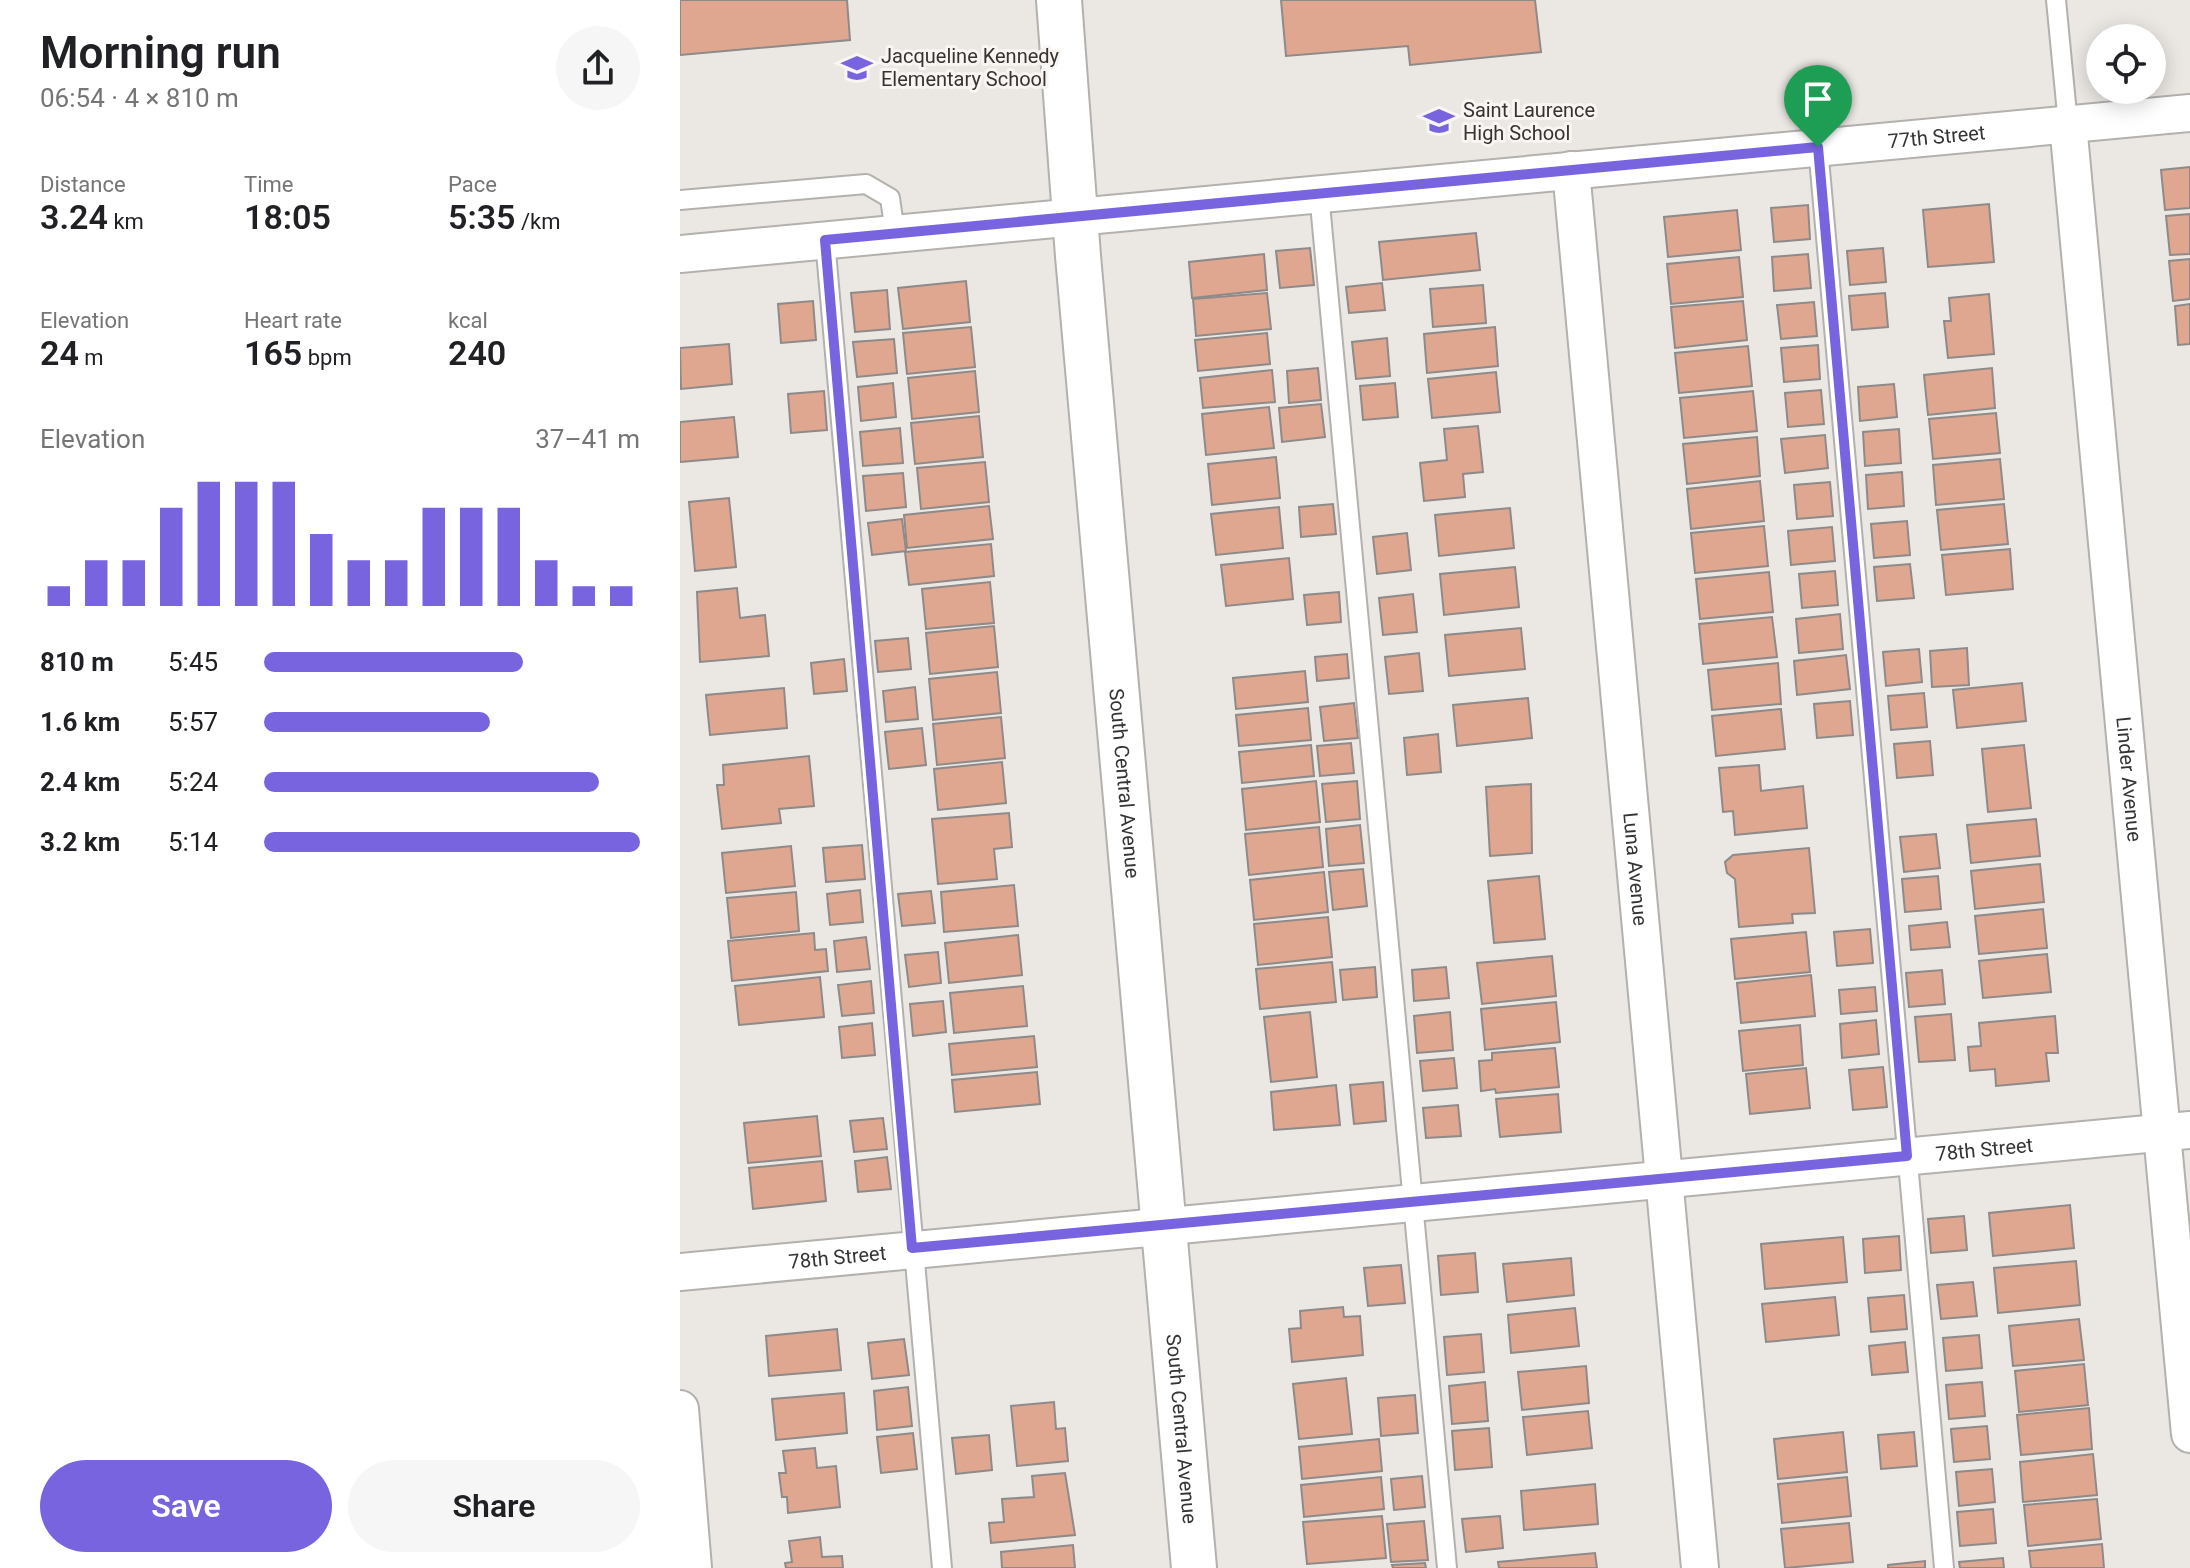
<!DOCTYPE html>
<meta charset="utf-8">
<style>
:root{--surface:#fff;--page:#f6f6f6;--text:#202124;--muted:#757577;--accent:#7864df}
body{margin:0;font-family:Roboto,sans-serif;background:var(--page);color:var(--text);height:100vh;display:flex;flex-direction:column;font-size:30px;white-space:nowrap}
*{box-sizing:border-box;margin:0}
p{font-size:26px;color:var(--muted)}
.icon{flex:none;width:44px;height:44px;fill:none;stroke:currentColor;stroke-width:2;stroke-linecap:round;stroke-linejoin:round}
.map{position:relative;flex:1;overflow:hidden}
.drawer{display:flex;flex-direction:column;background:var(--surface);width:680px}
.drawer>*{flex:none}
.buttons{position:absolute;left:1406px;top:24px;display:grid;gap:16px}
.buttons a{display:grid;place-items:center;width:80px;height:80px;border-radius:50%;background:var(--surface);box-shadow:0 4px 20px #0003;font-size:40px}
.pin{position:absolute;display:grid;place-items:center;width:68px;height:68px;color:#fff;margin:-82px -34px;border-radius:50% 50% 50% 0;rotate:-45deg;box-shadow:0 0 8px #0007}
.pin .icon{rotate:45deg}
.round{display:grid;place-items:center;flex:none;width:84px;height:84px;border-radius:42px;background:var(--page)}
.overview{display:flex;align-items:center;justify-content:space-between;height:136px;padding:0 40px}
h1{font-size:44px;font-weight:600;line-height:60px}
.figures{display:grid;grid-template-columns:repeat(3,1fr);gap:12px;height:136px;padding:8px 40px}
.figures div{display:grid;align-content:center}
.figures b{font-size:34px;font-weight:600}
.figures small{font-size:22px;font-weight:400}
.figures p{font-size:22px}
.chart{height:224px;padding:16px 40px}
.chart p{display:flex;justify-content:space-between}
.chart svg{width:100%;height:144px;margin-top:8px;stroke:var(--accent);stroke-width:6}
.cta{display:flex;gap:16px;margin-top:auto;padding:16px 40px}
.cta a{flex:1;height:92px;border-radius:48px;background:var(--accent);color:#fff;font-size:32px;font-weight:600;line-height:92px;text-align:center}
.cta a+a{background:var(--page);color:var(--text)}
ul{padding:0 40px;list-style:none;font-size:26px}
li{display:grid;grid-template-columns:128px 96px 1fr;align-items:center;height:60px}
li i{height:20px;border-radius:10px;background:var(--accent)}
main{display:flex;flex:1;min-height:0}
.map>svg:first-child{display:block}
</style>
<main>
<section class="drawer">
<div class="overview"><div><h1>Morning run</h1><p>06:54 · 4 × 810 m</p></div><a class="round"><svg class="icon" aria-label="share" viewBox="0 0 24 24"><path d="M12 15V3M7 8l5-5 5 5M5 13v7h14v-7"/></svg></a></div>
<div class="figures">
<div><p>Distance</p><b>3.24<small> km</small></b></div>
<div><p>Time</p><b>18:05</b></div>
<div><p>Pace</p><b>5:35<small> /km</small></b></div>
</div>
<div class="figures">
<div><p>Elevation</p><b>24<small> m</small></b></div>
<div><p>Heart rate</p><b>165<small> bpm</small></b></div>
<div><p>kcal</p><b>240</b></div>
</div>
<div class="chart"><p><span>Elevation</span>37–41 m</p>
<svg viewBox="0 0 160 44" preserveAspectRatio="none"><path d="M5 44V38M15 44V30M25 44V30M35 44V14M45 44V6M55 44V6M65 44V6M75 44V22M85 44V30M95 44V30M105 44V14M115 44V14M125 44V14M135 44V30M145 44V38M155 44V38"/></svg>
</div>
<ul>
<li><b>810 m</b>5:45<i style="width:69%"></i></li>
<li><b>1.6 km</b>5:57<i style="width:60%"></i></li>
<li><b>2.4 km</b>5:24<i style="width:89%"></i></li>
<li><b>3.2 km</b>5:14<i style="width:100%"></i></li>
</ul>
<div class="cta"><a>Save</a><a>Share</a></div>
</section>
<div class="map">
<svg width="1510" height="1568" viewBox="0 0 1510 1568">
<rect width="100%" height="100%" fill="#ebe8e4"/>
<g fill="#e0a790" stroke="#8e8a89" stroke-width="2">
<polygon points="0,0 167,0 170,40 0,55"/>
<polygon points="601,0 855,0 861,52 730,65 728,46 606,56"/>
<polygon points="1510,167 1510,208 1485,210 1481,170"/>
<polygon points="1309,204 1314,262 1248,267 1243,210"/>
<polygon points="1128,205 1130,239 1094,242 1091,208"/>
<polygon points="1057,210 1061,250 988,257 984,217"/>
<polygon points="1510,214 1510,254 1490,255 1486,216"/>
<polygon points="796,233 800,270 703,280 699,242"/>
<polygon points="630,248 634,285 600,288 596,251"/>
<polygon points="1203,248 1206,282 1170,285 1167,251"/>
<polygon points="584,254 587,290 512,298 509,262"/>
<polygon points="1128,254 1131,288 1094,291 1092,257"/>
<polygon points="1059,257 1063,297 991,304 987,264"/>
<polygon points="1510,259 1510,299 1493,301 1489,261"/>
<polygon points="286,281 290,322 223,329 218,288"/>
<polygon points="702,283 705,310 669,313 666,287"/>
<polygon points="803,285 806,323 753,327 750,289"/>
<polygon points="207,290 210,329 175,332 171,293"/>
<polygon points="587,293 591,329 516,336 513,299"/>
<polygon points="1205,293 1208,327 1172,330 1169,296"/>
<polygon points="1309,294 1314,354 1268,358 1264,321 1271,321 1269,298"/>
<polygon points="133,301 136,340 101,343 98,304"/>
<polygon points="1063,301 1067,340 995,348 991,307"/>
<polygon points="1134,302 1137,336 1101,339 1097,305"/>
<polygon points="1510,304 1510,344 1498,345 1495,306"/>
<polygon points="291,327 295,367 227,374 223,333"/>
<polygon points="815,327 818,366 747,373 744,334"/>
<polygon points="587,333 590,364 518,371 515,340"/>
<polygon points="707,338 710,376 676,379 672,342"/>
<polygon points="214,339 217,373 177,377 173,342"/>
<polygon points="49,344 52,384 1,389 0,348"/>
<polygon points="1138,345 1140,379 1104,382 1101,348"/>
<polygon points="1068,346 1072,386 999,393 995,353"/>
<polygon points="638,368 641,400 609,403 607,371"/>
<polygon points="1312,368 1315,408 1248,415 1244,375"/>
<polygon points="592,370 595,402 523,408 520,378"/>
<polygon points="295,371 299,412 232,419 228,378"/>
<polygon points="816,372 820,412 752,418 748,379"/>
<polygon points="213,383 216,417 181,421 178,387"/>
<polygon points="715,383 718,417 683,420 680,386"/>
<polygon points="1214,384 1217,417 1180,421 1178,387"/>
<polygon points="1141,390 1144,424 1108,427 1105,393"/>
<polygon points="144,391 147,430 111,433 108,394"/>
<polygon points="1073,391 1077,431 1004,438 1000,398"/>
<polygon points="641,404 645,437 602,442 599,408"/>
<polygon points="589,407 594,448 526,455 522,414"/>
<polygon points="1316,413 1320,453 1253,459 1249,419"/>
<polygon points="299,416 303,457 235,464 231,423"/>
<polygon points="54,417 58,457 0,462 0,422"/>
<polygon points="798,426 803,472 783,474 785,497 744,501 740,463 767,460 764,429"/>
<polygon points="220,428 223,463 183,466 180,432"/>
<polygon points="1219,429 1221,463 1185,466 1183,432"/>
<polygon points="1145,435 1148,468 1105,473 1101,439"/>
<polygon points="1077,437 1080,476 1007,484 1003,444"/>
<polygon points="596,457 600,498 532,505 528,464"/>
<polygon points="1320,459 1324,499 1256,505 1253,465"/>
<polygon points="305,462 309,502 241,509 237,468"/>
<polygon points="1222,472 1224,506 1188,509 1186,475"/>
<polygon points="223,473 226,507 186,511 183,476"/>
<polygon points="1080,481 1084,521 1011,529 1007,489"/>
<polygon points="1150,482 1153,516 1117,519 1114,485"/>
<polygon points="49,498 56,567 15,571 9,502"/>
<polygon points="653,504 656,534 621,537 619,507"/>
<polygon points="1324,504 1328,544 1261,550 1257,510"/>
<polygon points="309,506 313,539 227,548 224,515"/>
<polygon points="599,507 603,548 536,555 531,514"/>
<polygon points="830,508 834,548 759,556 755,515"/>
<polygon points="222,519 226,551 192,555 188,523"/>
<polygon points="1227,521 1230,555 1194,558 1191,524"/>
<polygon points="1084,526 1088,566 1015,573 1011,533"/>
<polygon points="1152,527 1155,561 1111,565 1108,531"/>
<polygon points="727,533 731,570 697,574 693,537"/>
<polygon points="311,544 314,576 229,585 225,552"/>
<polygon points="1330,549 1333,589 1266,595 1262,555"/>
<polygon points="609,558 613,599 546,606 541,565"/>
<polygon points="1230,564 1234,598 1197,601 1194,567"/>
<polygon points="835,567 839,607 764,615 760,574"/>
<polygon points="1155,571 1158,605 1122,608 1119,574"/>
<polygon points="1089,572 1093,612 1020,619 1016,579"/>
<polygon points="310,582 314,623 246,629 242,589"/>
<polygon points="57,588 60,618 85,615 89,656 20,662 17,592"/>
<polygon points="659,592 661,622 627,625 624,595"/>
<polygon points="733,594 737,632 703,635 699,598"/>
<polygon points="1160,614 1163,649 1119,653 1116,619"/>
<polygon points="1092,617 1097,657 1023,664 1019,624"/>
<polygon points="314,626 318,667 250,674 246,633"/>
<polygon points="841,628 845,669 769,676 765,635"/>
<polygon points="228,638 231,669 198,672 195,641"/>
<polygon points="1287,648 1289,685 1252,687 1250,651"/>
<polygon points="1239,649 1242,682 1206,686 1203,652"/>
<polygon points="739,653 743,691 709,694 705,657"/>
<polygon points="667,654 669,678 637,681 635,657"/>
<polygon points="1166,655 1170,689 1117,695 1114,661"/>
<polygon points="164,659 167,691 134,694 131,663"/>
<polygon points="1098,663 1101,704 1032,710 1028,670"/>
<polygon points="625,671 628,702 556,709 553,678"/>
<polygon points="317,672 321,713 253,720 249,679"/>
<polygon points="1342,683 1346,721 1277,728 1273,690"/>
<polygon points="235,687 238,719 206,722 203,691"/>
<polygon points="104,688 107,728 30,735 26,695"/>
<polygon points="1244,693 1247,727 1211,730 1208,696"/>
<polygon points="848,698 852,738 777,746 773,705"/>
<polygon points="1170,701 1173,735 1137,738 1134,704"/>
<polygon points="674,703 678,738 644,741 640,707"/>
<polygon points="628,708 631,740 559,746 556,715"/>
<polygon points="1101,709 1105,749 1036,756 1032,716"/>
<polygon points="321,717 325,758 257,765 253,724"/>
<polygon points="242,728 246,765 209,769 205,732"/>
<polygon points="758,734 761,772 727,775 724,738"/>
<polygon points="1250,741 1253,775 1217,778 1214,744"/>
<polygon points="671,743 674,773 640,776 637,746"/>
<polygon points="631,745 634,776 562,783 559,752"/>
<polygon points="1344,745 1351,808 1308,812 1302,749"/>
<polygon points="129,756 134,806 99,809 101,823 42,829 37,785 44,785 43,765"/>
<polygon points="322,762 326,803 258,810 254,769"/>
<polygon points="1079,765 1081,791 1123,786 1127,828 1055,835 1053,811 1043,812 1039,768"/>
<polygon points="636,781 640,822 566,830 562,789"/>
<polygon points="677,781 680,819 646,822 642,784"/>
<polygon points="851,784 852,853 810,856 806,787"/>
<polygon points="329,813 332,847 314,849 317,879 258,884 252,819"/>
<polygon points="1356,819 1360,856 1291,863 1287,825"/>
<polygon points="680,825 684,863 649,866 646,829"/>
<polygon points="639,827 643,867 569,875 565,834"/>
<polygon points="1256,834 1260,868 1224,872 1220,837"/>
<polygon points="182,845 185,879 146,882 143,848"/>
<polygon points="111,846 115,886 46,893 42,853"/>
<polygon points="1129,848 1135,913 1112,914 1113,923 1059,927 1055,879 1047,873 1045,862 1053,855"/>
<polygon points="1360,864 1364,902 1295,909 1291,871"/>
<polygon points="683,869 687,906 653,910 649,872"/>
<polygon points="644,872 648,912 574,920 570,880"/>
<polygon points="859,876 865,939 814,943 808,881"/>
<polygon points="1258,876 1261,909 1225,912 1222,879"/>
<polygon points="334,885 338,926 264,932 261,892"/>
<polygon points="180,890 183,922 150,925 147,894"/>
<polygon points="251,891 255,923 222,926 218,894"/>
<polygon points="116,892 119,931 51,938 47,898"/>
<polygon points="1363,909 1367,948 1299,954 1295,916"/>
<polygon points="648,917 652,957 578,965 574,924"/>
<polygon points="1267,922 1270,947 1231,950 1229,926"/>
<polygon points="1190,929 1193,963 1157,966 1154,932"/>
<polygon points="1126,932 1130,972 1055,979 1051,939"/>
<polygon points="134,933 135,950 146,949 148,971 52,981 48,941"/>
<polygon points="338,935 342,975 269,983 265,943"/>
<polygon points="186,937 190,969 157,972 154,941"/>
<polygon points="258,952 261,983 229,987 225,955"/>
<polygon points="1367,954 1371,992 1303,998 1299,961"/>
<polygon points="872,956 876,996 802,1004 797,963"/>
<polygon points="652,962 656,1002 580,1009 576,969"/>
<polygon points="695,967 697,997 663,1000 660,970"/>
<polygon points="766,967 769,998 734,1001 732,970"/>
<polygon points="1262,970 1265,1004 1229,1007 1226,973"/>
<polygon points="1131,975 1135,1016 1061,1023 1057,983"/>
<polygon points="140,977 144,1017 59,1025 55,986"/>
<polygon points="191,981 194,1013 162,1016 158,985"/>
<polygon points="343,986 347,1026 274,1033 270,993"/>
<polygon points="1195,987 1197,1011 1161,1014 1159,990"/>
<polygon points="263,1001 266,1032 233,1036 230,1004"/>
<polygon points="876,1002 880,1042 805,1050 801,1009"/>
<polygon points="630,1012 637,1077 591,1082 584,1017"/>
<polygon points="770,1012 773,1050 737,1053 734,1016"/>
<polygon points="1271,1014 1275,1060 1239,1062 1235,1017"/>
<polygon points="1375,1016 1378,1053 1366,1053 1369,1081 1316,1086 1315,1069 1290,1071 1288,1047 1301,1046 1299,1023"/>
<polygon points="1196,1020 1199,1054 1162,1058 1160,1024"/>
<polygon points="192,1023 195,1055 162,1058 159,1027"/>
<polygon points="1120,1025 1123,1065 1063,1071 1059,1031"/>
<polygon points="354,1036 357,1067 272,1075 269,1044"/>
<polygon points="875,1048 879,1087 816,1093 815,1089 801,1091 799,1061 812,1060 812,1053"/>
<polygon points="774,1058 777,1088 743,1091 740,1061"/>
<polygon points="1203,1067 1207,1107 1173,1110 1169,1070"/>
<polygon points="1126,1068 1130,1108 1070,1114 1066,1074"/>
<polygon points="357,1072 360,1104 275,1112 272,1080"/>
<polygon points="703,1082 706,1121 674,1124 670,1085"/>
<polygon points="656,1085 660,1125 594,1130 591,1092"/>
<polygon points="878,1094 881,1132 820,1137 816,1099"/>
<polygon points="778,1105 781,1136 746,1138 743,1108"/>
<polygon points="137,1116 141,1156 68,1163 64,1123"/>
<polygon points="203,1118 207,1149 174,1152 170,1121"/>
<polygon points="207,1157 211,1189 178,1192 175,1161"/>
<polygon points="142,1161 146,1201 73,1209 69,1168"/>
<polygon points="1390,1205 1394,1248 1313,1256 1309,1213"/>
<polygon points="1284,1216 1287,1250 1251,1253 1248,1219"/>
<polygon points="1219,1236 1221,1270 1185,1273 1183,1239"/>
<polygon points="1163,1237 1167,1282 1085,1289 1081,1244"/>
<polygon points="795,1253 798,1292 761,1295 758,1256"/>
<polygon points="891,1258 894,1295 827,1302 823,1264"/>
<polygon points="1396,1261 1400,1305 1318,1313 1314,1268"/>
<polygon points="721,1265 725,1303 688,1306 684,1268"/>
<polygon points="1293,1282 1297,1316 1261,1319 1257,1285"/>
<polygon points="1224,1295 1227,1329 1191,1332 1188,1298"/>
<polygon points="1155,1297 1159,1335 1086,1342 1082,1304"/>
<polygon points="663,1307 664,1317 680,1316 683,1355 612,1362 609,1329 621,1328 620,1311"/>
<polygon points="895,1308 899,1346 831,1353 828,1315"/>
<polygon points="1399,1319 1404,1360 1333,1366 1329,1326"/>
<polygon points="157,1329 161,1370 89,1376 86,1336"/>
<polygon points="801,1334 804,1372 767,1375 764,1337"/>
<polygon points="1299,1335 1302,1368 1266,1371 1263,1338"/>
<polygon points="224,1339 229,1375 192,1379 188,1343"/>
<polygon points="1225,1342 1228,1372 1192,1375 1189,1346"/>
<polygon points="1404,1364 1408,1405 1339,1412 1335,1371"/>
<polygon points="906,1366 909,1403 842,1410 838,1372"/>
<polygon points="666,1378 672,1434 619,1439 613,1384"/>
<polygon points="805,1382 808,1421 772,1424 769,1386"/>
<polygon points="1302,1382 1305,1416 1269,1419 1266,1385"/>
<polygon points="228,1387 232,1426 197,1430 194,1391"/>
<polygon points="164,1393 167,1433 96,1440 92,1399"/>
<polygon points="735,1395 738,1433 701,1436 698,1398"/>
<polygon points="374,1402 376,1429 385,1428 388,1461 337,1466 331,1406"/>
<polygon points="1409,1408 1412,1449 1341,1455 1337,1415"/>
<polygon points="908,1411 912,1448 847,1455 843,1417"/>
<polygon points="1307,1426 1310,1459 1274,1462 1271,1429"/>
<polygon points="809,1428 812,1467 775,1470 772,1431"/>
<polygon points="1163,1432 1167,1472 1098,1479 1094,1439"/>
<polygon points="1234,1432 1237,1466 1201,1469 1198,1435"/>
<polygon points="233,1433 237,1469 201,1473 197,1437"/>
<polygon points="309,1435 312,1470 276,1474 272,1438"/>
<polygon points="699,1439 702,1471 622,1479 619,1447"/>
<polygon points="135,1448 137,1468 156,1466 160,1507 108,1513 107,1497 102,1497 99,1473 106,1473 103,1451"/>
<polygon points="1413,1454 1417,1495 1343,1502 1340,1462"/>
<polygon points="1312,1469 1315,1502 1279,1506 1276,1472"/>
<polygon points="385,1473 395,1535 311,1543 309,1523 324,1522 322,1499 354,1497 352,1476"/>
<polygon points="742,1476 745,1507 714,1510 711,1479"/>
<polygon points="701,1477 704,1509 624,1517 621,1485"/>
<polygon points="1167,1477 1171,1516 1102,1523 1098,1484"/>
<polygon points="915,1484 918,1524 844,1530 841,1491"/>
<polygon points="1417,1499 1421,1539 1348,1546 1344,1505"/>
<polygon points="1313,1509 1316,1543 1280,1546 1277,1512"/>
<polygon points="702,1516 706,1558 627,1564 623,1522"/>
<polygon points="820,1516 823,1548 786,1552 782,1519"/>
<polygon points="744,1521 748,1560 711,1562 707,1524"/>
<polygon points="1169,1523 1173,1562 1105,1568 1101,1529"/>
<polygon points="140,1537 142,1557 162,1556 163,1568 106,1568 105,1563 112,1562 109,1541"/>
<polygon points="1422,1544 1424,1568 1351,1568 1349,1551"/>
<polygon points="393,1545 395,1568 322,1568 321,1552"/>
<polygon points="915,1553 917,1568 819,1568 818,1562"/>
<polygon points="1323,1558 1324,1568 1280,1568 1279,1562"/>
<polygon points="1245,1561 1245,1568 1208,1568 1208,1565"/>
<polygon points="745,1563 746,1568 713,1568 712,1565"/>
</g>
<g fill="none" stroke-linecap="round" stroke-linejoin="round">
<g stroke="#b3b1ad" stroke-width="22">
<g id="service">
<polyline points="1376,0 1388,124"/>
<polyline points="1138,147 1264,1568"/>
<polyline points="639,193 767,1568"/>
<polyline points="0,200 186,184 210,198 215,233"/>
<polyline points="145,240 262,1568"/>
</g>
</g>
<g stroke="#b3b1ad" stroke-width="40">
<g id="minor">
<path id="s1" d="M1388,124L1510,1434"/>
<path id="s2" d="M891,170L1020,1568"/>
<path id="s3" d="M0,254L1510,113"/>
<path id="s4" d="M0,1272L1510,1130"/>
<polyline points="0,1409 13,1568"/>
</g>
</g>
<g stroke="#b3b1ad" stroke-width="48">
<g id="tertiary">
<path id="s5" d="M379,0L398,256L514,1568"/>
</g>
</g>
<use href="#service" stroke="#fff" stroke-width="18"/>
<use href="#minor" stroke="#fff" stroke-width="36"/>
<use href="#tertiary" stroke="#fff" stroke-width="44"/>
</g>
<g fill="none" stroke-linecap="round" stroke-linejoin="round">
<g stroke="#fff" stroke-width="16">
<polygon id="route" points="1138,147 1227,1156 232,1248 145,240"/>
</g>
<use href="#route" stroke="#7864df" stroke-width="10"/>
</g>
<defs>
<g id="school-bare" transform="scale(2.4)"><path d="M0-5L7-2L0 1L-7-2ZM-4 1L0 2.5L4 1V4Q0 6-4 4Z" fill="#7864df" stroke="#f8f5f2" stroke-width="2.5" paint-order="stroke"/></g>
</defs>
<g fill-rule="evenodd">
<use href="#school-bare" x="177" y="68"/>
<use href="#school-bare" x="759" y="121"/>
</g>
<g text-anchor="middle" stroke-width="6" stroke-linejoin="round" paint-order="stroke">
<g font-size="20" fill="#363433" stroke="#f8f5f2" text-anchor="start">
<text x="201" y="63">Jacqueline Kennedy<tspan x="201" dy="23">Elementary School</tspan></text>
<text x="783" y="117">Saint Laurence<tspan x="783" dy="23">High School</tspan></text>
</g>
<g font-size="20" fill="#363433" stroke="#f8f5f2">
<text dy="7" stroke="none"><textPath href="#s3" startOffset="1262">77th Street</textPath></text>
<text dy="7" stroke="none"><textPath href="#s1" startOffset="658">Linder Avenue</textPath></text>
<text dy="7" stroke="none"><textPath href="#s5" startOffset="786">South Central Avenue</textPath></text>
<text dy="7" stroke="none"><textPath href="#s2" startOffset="702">Luna Avenue</textPath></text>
<text dy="7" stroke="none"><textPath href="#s4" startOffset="1310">78th Street</textPath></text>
<text dy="7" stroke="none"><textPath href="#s4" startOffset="158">78th Street</textPath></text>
<text dy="7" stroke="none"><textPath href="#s5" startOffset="1434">South Central Avenue</textPath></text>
</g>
</g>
</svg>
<div class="buttons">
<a><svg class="icon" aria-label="locate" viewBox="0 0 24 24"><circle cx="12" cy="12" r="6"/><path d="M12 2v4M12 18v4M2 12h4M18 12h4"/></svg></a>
</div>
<div class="pin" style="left:1138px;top:147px;background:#1e9e55"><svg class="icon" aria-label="arrive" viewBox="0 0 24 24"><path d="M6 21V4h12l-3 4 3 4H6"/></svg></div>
</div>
</main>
